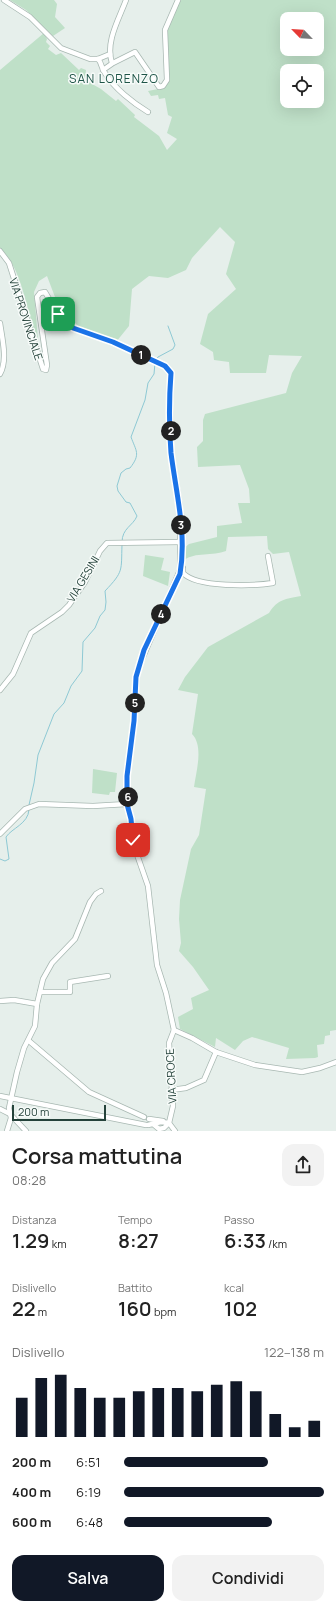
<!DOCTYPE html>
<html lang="it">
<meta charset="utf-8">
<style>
:root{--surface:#fff;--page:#f2f2f2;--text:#222;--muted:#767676;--accent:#111827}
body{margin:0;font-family:Manrope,sans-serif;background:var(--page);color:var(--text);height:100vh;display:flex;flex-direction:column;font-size:15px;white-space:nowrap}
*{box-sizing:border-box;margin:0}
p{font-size:13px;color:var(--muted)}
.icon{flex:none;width:22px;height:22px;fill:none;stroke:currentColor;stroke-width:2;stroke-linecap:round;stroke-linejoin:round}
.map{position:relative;height:1131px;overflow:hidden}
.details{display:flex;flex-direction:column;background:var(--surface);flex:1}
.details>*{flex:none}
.needle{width:26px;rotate:295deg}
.fabs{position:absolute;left:280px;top:12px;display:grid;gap:8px}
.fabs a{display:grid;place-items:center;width:44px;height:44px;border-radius:8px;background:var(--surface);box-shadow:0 4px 16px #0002;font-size:20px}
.scale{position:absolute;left:12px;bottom:10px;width:94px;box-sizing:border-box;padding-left:4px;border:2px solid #24423a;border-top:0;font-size:11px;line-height:14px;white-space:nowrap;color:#24423a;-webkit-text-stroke:3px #f7fbf9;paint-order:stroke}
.pin{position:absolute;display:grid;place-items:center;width:34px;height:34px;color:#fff;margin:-17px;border-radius:8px;box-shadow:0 2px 6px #0006}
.km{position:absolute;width:20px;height:20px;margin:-10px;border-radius:50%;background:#222;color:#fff;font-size:11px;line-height:20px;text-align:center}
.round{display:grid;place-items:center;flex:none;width:42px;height:42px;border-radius:12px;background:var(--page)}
.headline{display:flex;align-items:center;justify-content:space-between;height:68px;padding:0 12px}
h1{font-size:22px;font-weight:600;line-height:30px}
.figures{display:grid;grid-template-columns:repeat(3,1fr);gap:6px;height:68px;padding:4px 12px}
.figures div{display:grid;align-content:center}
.figures b{font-size:20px;font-weight:600}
.figures small{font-size:11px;font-weight:400}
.figures p{font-size:11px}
.chart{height:112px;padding:8px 12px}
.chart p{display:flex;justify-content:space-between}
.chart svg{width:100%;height:72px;margin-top:4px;stroke:var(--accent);stroke-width:6}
.primary-button{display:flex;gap:8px;margin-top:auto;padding:8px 12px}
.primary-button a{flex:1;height:46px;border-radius:12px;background:var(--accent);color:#fff;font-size:16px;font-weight:600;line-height:46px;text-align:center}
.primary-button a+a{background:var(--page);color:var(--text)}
ul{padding:0 12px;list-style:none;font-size:13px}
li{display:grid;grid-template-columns:64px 48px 1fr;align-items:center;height:30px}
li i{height:10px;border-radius:5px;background:var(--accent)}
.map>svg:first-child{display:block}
</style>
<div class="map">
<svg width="336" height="1131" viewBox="0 0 336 1131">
<rect width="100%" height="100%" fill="#e6efeb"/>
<g fill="#bfe0c8" fill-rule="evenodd">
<polygon points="10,0 54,0 57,4 55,17 65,28 53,36 26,10"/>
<path d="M178,0H336V1030L330,1031V1035L325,1036L324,1044L317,1045L318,1057L315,1058L286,1059L289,1048L252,1037L243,1041L235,1050L216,1038L215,1047L180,1029L178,1017L193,1009L191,998L209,990L193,967L179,951L181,943L179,919L180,900L191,849L199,835L206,789L194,787C196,772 204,746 192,734L198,694L178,690L185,677L208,647L269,613C278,599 285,599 301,596L289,552L273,554L268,549L267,536L228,537L226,551C213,556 195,552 184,560V548L189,544L217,537V526L242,523L238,503H250L249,489L240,465L198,467L197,447L203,441V420L205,414L286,393L292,373L302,356L269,355L266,373H230L229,362L214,360L213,352L200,344L208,314L236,289L226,274L235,242L220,227L192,258L186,270L168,278L149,276L132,289L129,326L116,342L78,326L58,305L47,276L39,281L34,292L38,340C26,312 23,269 0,248V70L44,33L47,39L46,42L50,46L48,49L56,55L61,53L79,70L81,68L86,70L85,80L101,89L116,101L118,99L135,115L134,117L159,136L167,150L177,139L167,133L172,117L168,115L165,98L159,99L158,95L151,96L148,91L163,88L167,84V29ZM287,19H317V49H287ZM287,71H317V101H287Z"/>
<polygon points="145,555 164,558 161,570 170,572 168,586 143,576"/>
<polygon points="93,769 117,773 115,792 110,792 109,795 92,793"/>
</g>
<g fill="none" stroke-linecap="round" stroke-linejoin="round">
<g stroke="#8ec9d4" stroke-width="1">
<polyline points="156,360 158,357 173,349 175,345 168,326"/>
<path d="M122,542C122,528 133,526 137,516L130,503L126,502L118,491L117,486L121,473L126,469L130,468C141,454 136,451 131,437L145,400L148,383L154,374L155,363"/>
<path d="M29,805L34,783L38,755L54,714L64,703L71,686L82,671L83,642L95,628L100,616L105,610L106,602L105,591C124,571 121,571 122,545"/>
<path d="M0,859L5,861L9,859L6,837C12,828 28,824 29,810"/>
</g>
<g stroke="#a8b8b2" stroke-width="6">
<g id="minor">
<polyline points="4,0 30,17 61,48 90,59 98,59 110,54"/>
<path d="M98,59C102,63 101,68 105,73C114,88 133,103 148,112"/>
<path d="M112,63C105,42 119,19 126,0"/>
<polyline points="103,70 113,63 135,52 159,87 163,86 167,80 165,30 178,0"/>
<polyline points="0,251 9,263 43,369 46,370 47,365 37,297 40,293 45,292 58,314 73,328 113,342 165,366 171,373 170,403 171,452 180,507 180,570 137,671 134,721 128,765 127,804 131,819 134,846 148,886 157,965 166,993 174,1030"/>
<path d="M0,323C2,338 8,360 0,374"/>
<path d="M183,568V573C197,588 253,586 273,583L268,556"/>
<polyline points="0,690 13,674 31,633 62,612 69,605 85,582 100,551 107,543 181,542"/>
<polyline points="0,834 25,809 39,804 93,806 127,804"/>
<polyline points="40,992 70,992 70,982 108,976"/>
<polyline points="0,1001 14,1000 37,1004"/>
<polyline points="174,1030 192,1038 216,1052 255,1065 302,1072 320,1068 336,1062"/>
<polyline points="174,1030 169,1043 173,1106 169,1123 175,1131"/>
<polyline points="29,1041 89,1092 144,1117"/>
<polyline points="171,1090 186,1088 204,1080 216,1052"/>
<polyline points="0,1096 146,1125"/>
<polyline points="0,1109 10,1114 26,1131"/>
<polyline points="149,1119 163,1121"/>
<polyline points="148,1125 161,1122 169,1123 164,1128 159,1129 153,1124"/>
<polyline points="7,1131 11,1118 9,1108 17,1072 24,1048 35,1026 37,1004 43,979 52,963 75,939 90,902 96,894 101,891"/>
</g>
</g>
<use href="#minor" stroke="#fff" stroke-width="4.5"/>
</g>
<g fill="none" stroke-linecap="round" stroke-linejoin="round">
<g stroke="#fff" stroke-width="8">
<path id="route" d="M58,314L73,328L113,342L165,366L171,373C169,399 169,427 171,453C176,493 187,533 180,574L144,650L136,677L134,721L127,776V804L131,819L133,840"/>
</g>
<use href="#route" stroke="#1a73e8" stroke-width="5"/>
</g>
<g text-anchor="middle" stroke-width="3" stroke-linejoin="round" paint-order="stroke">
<g font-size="11" fill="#24423a" stroke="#f7fbf9">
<text transform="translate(26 319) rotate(72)" y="4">VIA PROVINCIALE</text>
<text transform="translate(83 579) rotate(-59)" y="4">VIA GESINI</text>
<text transform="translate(171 1076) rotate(-93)" y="4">VIA CROCE</text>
</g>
<g font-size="12" letter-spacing="1" fill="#1f5548" stroke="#f7fbf9">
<text x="114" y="83">SAN LORENZO</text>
</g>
</g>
</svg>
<div class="fabs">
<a><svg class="needle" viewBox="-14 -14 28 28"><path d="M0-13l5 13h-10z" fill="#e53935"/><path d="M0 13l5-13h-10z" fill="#767676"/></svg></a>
<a><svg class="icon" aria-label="locate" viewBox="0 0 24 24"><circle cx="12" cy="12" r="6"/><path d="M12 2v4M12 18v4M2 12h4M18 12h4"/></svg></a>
</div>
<div class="scale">200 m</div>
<div class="pin" style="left:58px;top:314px;background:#1e9e55"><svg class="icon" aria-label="arrive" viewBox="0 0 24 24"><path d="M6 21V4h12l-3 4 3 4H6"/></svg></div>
<div class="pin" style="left:133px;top:840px;background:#d93025"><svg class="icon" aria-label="check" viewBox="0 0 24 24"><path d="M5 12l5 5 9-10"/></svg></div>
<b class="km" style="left:141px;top:355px">1</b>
<b class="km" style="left:171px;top:431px">2</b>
<b class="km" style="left:181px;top:525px">3</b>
<b class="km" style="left:161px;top:614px">4</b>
<b class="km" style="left:135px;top:703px">5</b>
<b class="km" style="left:128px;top:797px">6</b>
</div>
<section class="details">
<div class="headline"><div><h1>Corsa mattutina</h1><p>08:28</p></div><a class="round"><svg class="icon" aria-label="share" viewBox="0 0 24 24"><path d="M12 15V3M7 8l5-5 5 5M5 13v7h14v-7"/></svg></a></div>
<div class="figures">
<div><p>Distanza</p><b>1.29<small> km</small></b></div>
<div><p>Tempo</p><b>8:27</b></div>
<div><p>Passo</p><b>6:33<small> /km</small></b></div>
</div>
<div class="figures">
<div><p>Dislivello</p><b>22<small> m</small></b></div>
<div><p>Battito</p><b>160<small> bpm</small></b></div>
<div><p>kcal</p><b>102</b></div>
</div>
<div class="chart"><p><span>Dislivello</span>122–138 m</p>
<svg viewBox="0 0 160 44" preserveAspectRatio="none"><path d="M5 44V20M15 44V8M25 44V6M35 44V14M45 44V20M55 44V20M65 44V16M75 44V14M85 44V14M95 44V16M105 44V12M115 44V10M125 44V16M135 44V30M145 44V38M155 44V34"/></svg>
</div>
<ul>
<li><b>200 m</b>6:51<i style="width:72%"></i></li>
<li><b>400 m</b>6:19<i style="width:100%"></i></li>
<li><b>600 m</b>6:48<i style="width:74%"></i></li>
</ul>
<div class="primary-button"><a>Salva</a><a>Condividi</a></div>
</section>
